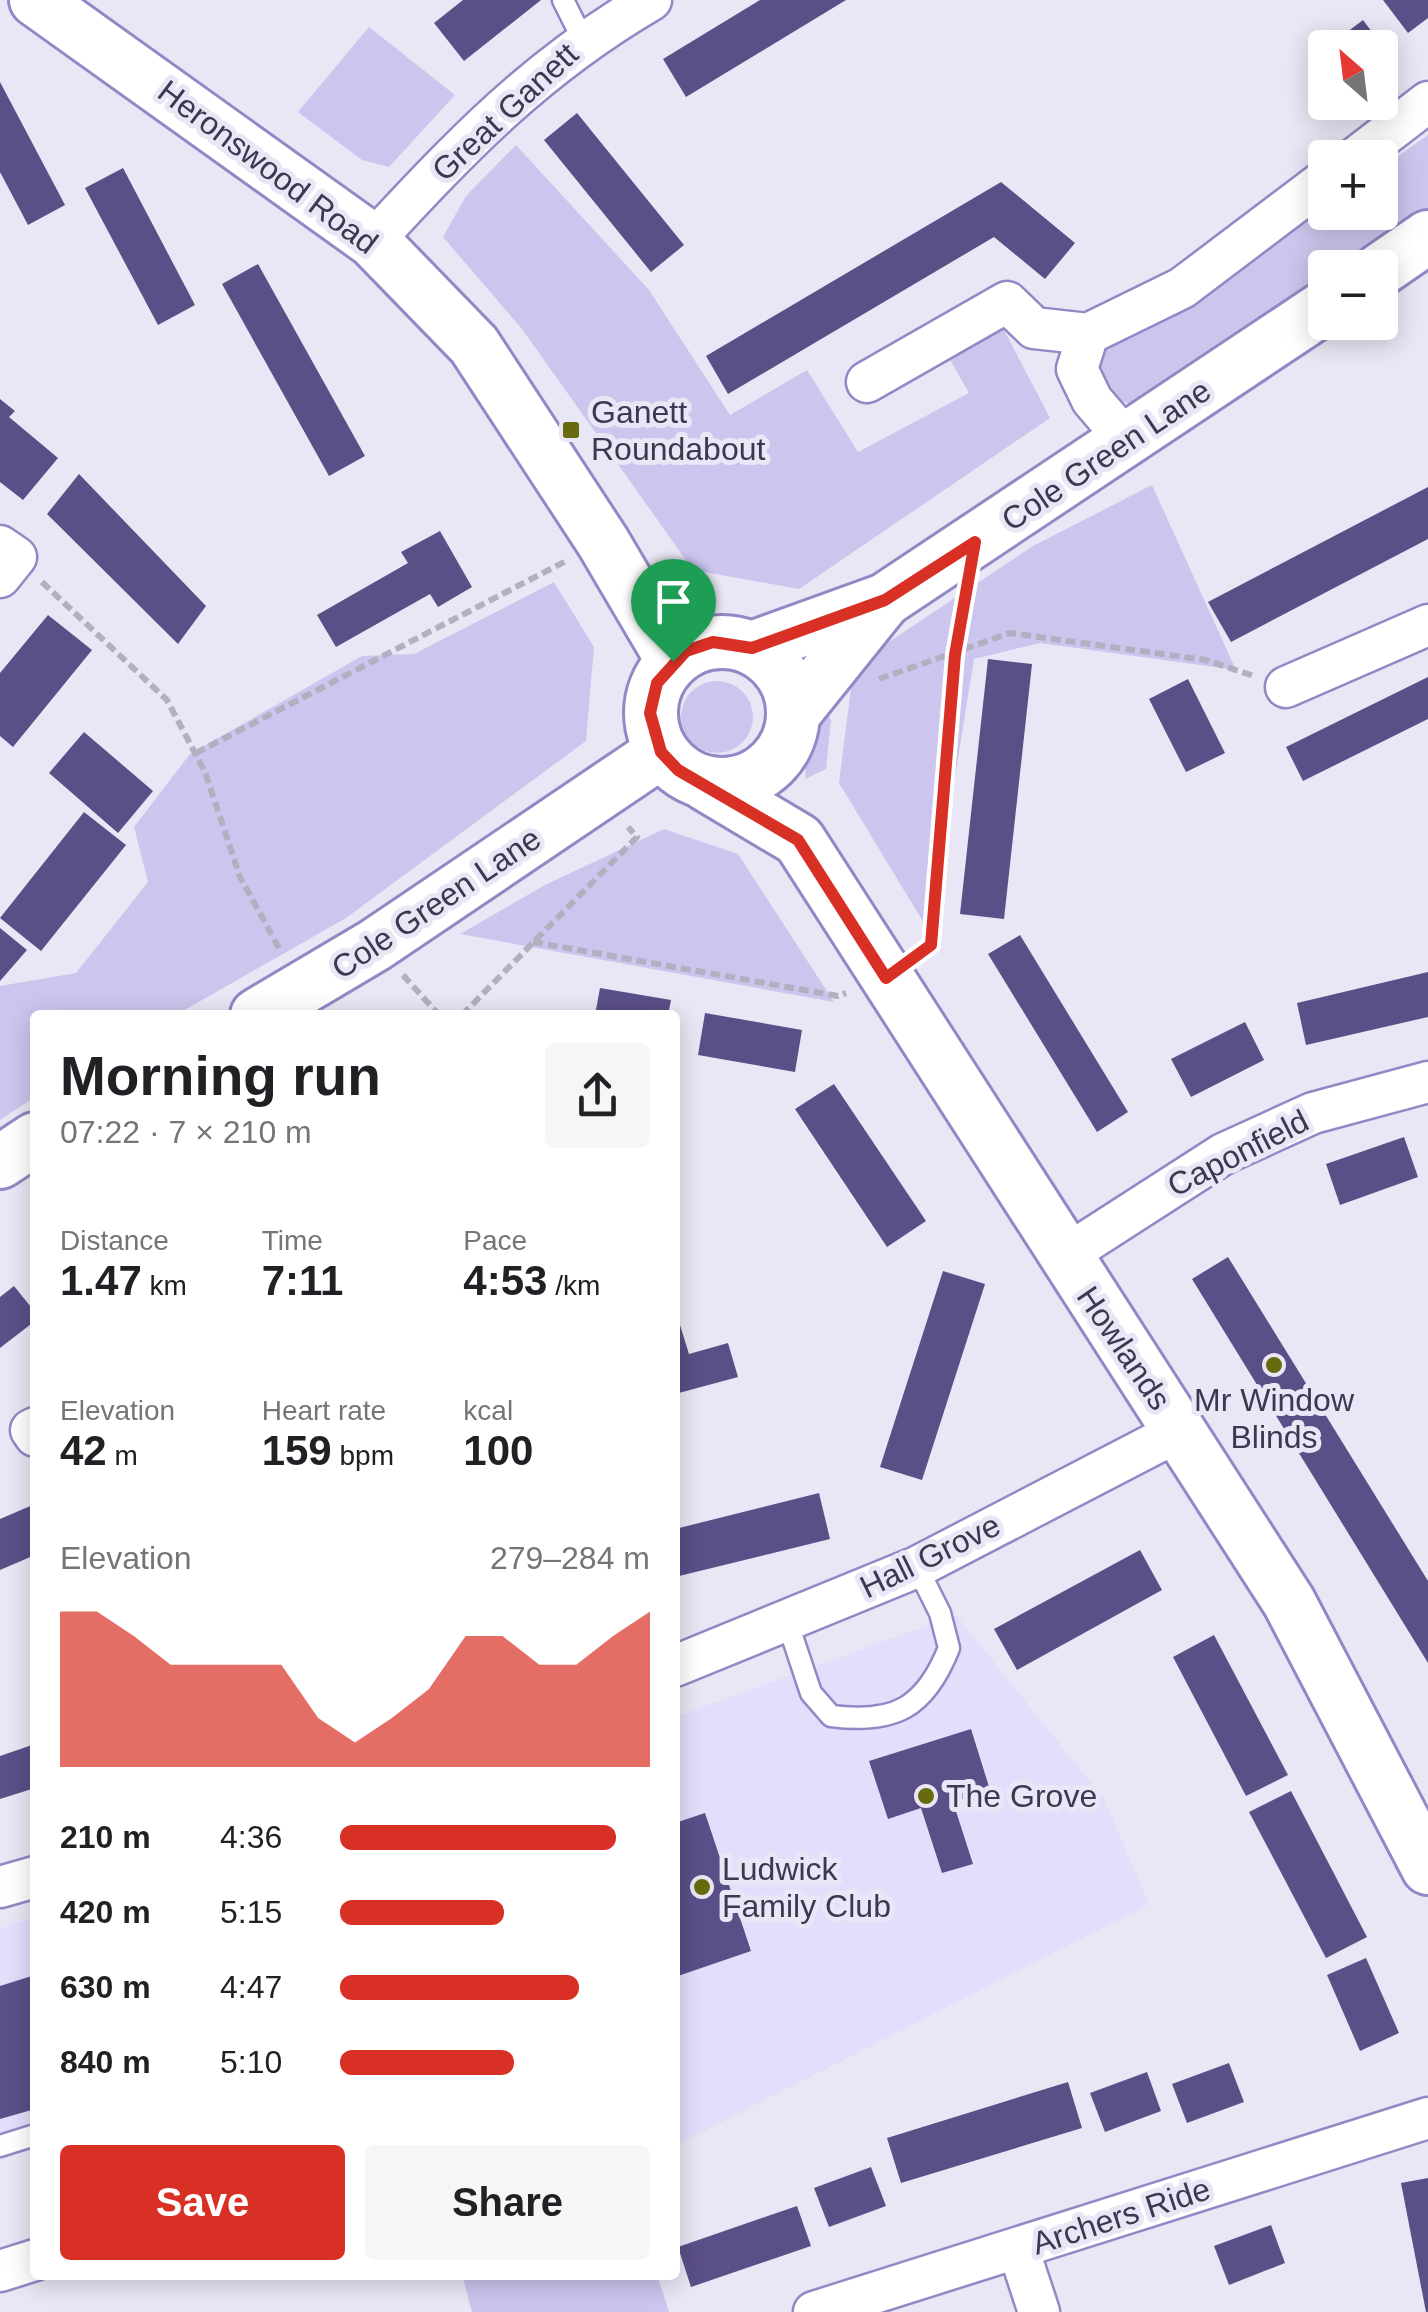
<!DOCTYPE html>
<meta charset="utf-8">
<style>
:root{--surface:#fff;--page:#f6f6f6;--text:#202124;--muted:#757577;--accent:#d93025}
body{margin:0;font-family:Arial,sans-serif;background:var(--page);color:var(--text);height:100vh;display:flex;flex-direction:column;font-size:38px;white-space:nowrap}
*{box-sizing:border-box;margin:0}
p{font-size:32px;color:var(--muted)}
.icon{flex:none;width:55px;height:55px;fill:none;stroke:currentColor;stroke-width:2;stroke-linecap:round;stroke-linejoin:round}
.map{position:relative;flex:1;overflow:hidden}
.drawer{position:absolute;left:30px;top:1010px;width:650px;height:1270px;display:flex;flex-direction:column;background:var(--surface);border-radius:10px;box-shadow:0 5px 25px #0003}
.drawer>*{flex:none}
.needle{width:65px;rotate:332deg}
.fabs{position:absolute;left:1308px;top:30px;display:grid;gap:20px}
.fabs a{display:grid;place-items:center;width:90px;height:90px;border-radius:10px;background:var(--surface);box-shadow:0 5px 25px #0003;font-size:50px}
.pin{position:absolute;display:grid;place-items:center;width:85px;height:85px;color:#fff;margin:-102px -42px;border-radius:50% 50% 50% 0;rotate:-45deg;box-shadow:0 0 10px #0007}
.pin .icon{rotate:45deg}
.round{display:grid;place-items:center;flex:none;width:105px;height:105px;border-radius:10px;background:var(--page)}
.head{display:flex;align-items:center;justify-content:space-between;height:170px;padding:0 30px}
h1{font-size:55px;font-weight:600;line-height:75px}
.figures{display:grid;grid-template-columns:repeat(3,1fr);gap:15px;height:170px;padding:10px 30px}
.figures div{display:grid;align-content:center}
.figures b{font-size:42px;font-weight:600}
.figures small{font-size:28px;font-weight:400}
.figures p{font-size:28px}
.chart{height:280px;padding:20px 30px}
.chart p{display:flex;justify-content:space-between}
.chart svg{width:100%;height:180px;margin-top:10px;fill:var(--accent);opacity:.7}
.button{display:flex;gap:20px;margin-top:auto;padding:20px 30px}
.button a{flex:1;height:115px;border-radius:10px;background:var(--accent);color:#fff;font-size:40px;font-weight:600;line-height:115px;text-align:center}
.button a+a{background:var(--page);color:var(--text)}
ul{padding:0 30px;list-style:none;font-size:32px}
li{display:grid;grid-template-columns:160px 120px 1fr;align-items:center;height:75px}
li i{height:25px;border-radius:12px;background:var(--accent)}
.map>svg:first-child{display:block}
</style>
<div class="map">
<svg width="1428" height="2312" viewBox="0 0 1428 2312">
<rect width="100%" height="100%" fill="#e9e7f5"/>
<g fill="#e2defc">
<polygon points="956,1615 1104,1799 1149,1904 675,2146 675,1717"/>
<polygon points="35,1917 35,2135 0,2146 0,1929"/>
</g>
<g fill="#ccc6ee">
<polygon points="369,27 455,95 389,167 362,160 298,112"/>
<polygon points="1428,135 1428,209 1342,267 1325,268 1325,279 1141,404 1117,402 1092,368 1118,323 1215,287 1325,209 1325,212 1380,212 1380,169"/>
<polygon points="516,145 649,290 730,415 807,370 858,452 969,393 949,358 1003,328 1050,418 799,589 693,570 522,329 443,237 466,196"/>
<polygon points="1152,485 1236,670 1040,643 974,659 930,933 839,783 851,688 869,655 1033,546"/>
<polygon points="554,582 594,647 586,741 346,918 176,1015 35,1015 35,1097 0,1120 0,986 76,973 148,882 134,827 190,754 362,656 414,654"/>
<circle cx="717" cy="717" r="36"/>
<polygon points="820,700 831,720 826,769 805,779 807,734"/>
<polygon points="664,829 738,854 834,1002 460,934 545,885"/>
<polygon points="462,2275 657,2275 669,2312 472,2312"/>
</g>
<g fill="#5b4f88">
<polygon points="463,0 541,0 464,61 434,23"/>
<polygon points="760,0 846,0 686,97 663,59"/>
<polygon points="1383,0 1428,0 1428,18 1408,33"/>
<polygon points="1363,20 1387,52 1380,58 1380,48 1326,48"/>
<polygon points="0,82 65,205 28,225 0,172"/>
<polygon points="577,113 684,245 651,272 544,140"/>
<polygon points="123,168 195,305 158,325 85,188"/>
<polygon points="1001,182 1075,243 1045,279 994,237 728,394 706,356"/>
<polygon points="258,264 365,456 329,476 222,284"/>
<polygon points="0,399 15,411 9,417 58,458 23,500 0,482"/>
<polygon points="79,474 206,606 178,644 47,514"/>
<polygon points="1428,487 1428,539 1231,642 1208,602"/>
<polygon points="440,531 472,587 438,607 430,594 336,647 317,615 408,563 401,552"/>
<polygon points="48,615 92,650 13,747 0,736 0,673"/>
<polygon points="988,659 1032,664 1004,919 960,914"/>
<polygon points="1428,677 1428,719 1303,781 1286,747"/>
<polygon points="1188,679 1225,753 1186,772 1149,699"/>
<polygon points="84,732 153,791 118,833 49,773"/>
<polygon points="84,812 126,845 41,951 0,918"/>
<polygon points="0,928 27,950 0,981"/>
<polygon points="1020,935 1128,1112 1097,1132 988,954"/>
<polygon points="1428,972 1428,1017 1306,1045 1297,1003"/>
<polygon points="600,988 671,1000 668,1015 595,1015"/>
<polygon points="705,1013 802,1030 795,1072 698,1055"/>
<polygon points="1245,1022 1264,1060 1191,1097 1171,1059"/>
<polygon points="834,1084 926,1221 887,1247 795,1109"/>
<polygon points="1404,1137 1418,1177 1340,1205 1326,1164"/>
<polygon points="1228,1257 1428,1581 1428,1663 1192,1279"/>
<polygon points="943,1271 985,1284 922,1480 880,1467"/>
<polygon points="14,1286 35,1312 35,1321 0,1348 0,1297"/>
<polygon points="675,1309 689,1354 728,1343 738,1377 675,1394"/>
<polygon points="819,1493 830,1539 675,1577 675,1529"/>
<polygon points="35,1504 35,1555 0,1570 0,1519"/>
<polygon points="1140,1550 1162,1590 1017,1670 994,1629"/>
<polygon points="1214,1635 1288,1775 1246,1796 1173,1657"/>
<polygon points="971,1729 990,1790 953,1802 973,1864 942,1873 921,1808 888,1819 869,1761"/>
<polygon points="35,1744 35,1788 0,1799 0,1756"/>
<polygon points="1291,1791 1367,1937 1326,1958 1249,1812"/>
<polygon points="705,1813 751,1951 675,1977 675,1823"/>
<polygon points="1366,1958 1399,2033 1360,2051 1327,1975"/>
<polygon points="35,1975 35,2109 0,2119 0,1986"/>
<polygon points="1229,2063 1244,2102 1187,2123 1172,2084"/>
<polygon points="1147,2072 1161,2111 1105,2132 1090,2093"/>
<polygon points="1068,2082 1082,2128 901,2183 887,2138"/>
<polygon points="871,2167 886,2206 829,2227 814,2188"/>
<polygon points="1428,2178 1428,2312 1426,2312 1401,2183"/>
<polygon points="797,2206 811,2246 691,2287 678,2247"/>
<polygon points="1271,2225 1285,2263 1229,2285 1214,2246"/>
</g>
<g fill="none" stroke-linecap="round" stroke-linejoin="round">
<g stroke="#9388c5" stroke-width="25">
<g id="service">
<polyline points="563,0 583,40"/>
<path d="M787,1621L811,1693L831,1716C895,1724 925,1708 949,1648L940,1613L917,1567"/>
<polyline points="0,2146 35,2135"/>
</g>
</g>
<g stroke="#9388c5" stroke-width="45">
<g id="minor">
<polyline points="1355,158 1428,102"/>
<path d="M373,241C463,144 535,68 651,0"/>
<polyline points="1088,334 1077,369 1092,400 1127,441"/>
<polyline points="867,382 1007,302 1034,328 1088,334 1182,288 1325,180"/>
<polyline points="0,546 16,557 0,577"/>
<polyline points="1286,687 1428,625"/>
<polyline points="1063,1257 1223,1154 1313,1113 1428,1082"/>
<polyline points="35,1428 31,1430 35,1436"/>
<polyline points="675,1666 917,1567 1179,1431"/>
<polyline points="0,1887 35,1877"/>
<polyline points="1018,2248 1039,2312"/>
<polyline points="0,2271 35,2260"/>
<polyline points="814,2312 1428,2118"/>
</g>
</g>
<g stroke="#9388c5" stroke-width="58">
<g id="tertiary">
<polyline points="36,0 373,241 474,345 603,542 673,661"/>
<polyline points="1380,270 1428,237"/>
<circle cx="722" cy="713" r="71"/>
<polyline points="752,648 885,600 1325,307"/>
<polyline points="795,712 885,600"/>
<polyline points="705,784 799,840 1289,1602 1428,1868"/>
<polyline points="257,1015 375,945 661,752"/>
<polyline points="0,1162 35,1139"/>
</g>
</g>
<g stroke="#b2afc1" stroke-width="6" stroke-dasharray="10 5" stroke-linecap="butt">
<polyline points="42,582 167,700 205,772 240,877 280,950"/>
<polyline points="879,679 1010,633 1206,660 1254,676"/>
<polyline points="196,753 566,561"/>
<polyline points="533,942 838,996 846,993"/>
<polyline points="922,952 931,945 955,655 965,600"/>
<polyline points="403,975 439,1015"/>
<polyline points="462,1015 637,837 628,827"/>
</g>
<use href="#service" stroke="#fff" stroke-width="20"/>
<use href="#minor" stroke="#fff" stroke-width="40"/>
<use href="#tertiary" stroke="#fff" stroke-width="52"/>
</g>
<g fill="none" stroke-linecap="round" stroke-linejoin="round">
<g stroke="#fff" stroke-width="20">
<polygon id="route" points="975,542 955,655 931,945 886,978 798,840 678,770 661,752 650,713 657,683 686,651 713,642 752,648 885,600"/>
</g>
<use href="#route" stroke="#d93025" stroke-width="12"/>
</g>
<g fill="#686b0d" stroke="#e9e7f5" stroke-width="4">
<rect x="561" y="420" width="20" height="20" rx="5"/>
<circle cx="1274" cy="1365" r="10"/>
<circle cx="926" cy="1796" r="10"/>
<circle cx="702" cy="1887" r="10"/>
</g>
<g text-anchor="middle" stroke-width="10" stroke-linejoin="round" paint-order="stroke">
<g font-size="32" fill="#3c3852" stroke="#e9e7f5">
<text transform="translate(505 112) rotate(-43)" y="11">Great Ganett</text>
<text transform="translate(268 167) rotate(37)" y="11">Heronswood Road</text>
<text transform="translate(1106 455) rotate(-34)" y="11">Cole Green Lane</text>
<text transform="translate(436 903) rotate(-34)" y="11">Cole Green Lane</text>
<text transform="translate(1238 1153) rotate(-27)" y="11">Caponfield</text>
<text transform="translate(1124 1348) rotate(56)" y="11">Howlands</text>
<text transform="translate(930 1556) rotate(-26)" y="11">Hall Grove</text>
<text transform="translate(1121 2216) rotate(-18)" y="11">Archers Ride</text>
</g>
<g font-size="32" fill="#3c3852" stroke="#e9e7f5" text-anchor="start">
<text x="591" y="423">Ganett<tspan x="591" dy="37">Roundabout</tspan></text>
<text x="1274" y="1411" text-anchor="middle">Mr Window<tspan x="1274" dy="37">Blinds</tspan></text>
<text x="946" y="1807">The Grove</text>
<text x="722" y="1880">Ludwick<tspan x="722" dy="37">Family Club</tspan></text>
</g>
</g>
</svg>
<div class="fabs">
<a><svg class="needle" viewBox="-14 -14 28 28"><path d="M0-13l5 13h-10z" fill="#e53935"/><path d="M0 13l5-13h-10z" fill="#757577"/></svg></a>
<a>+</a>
<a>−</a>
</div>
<div class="pin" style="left:673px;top:661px;background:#1e9e55"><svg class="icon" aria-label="arrive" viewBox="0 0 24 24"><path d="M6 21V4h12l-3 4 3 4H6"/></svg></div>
<section class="drawer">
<div class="head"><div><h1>Morning run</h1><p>07:22 · 7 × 210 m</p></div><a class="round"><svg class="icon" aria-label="share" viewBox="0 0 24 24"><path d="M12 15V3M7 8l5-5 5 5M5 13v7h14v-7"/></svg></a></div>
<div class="figures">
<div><p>Distance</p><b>1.47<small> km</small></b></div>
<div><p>Time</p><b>7:11</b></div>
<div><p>Pace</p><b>4:53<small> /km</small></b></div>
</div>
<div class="figures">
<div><p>Elevation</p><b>42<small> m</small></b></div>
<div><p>Heart rate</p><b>159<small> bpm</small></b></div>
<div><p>kcal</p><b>100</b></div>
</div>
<div class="chart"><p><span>Elevation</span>279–284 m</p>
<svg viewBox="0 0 160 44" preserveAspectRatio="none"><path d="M0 44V6L10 6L20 12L30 19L40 19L50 19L60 19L70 32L80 38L90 32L100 25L110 12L120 12L130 19L140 19L150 12L160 6V44z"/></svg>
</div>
<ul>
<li><b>210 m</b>4:36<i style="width:89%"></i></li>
<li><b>420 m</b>5:15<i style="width:53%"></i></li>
<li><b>630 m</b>4:47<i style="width:77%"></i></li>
<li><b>840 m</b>5:10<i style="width:56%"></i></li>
</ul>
<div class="button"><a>Save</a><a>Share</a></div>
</section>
</div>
